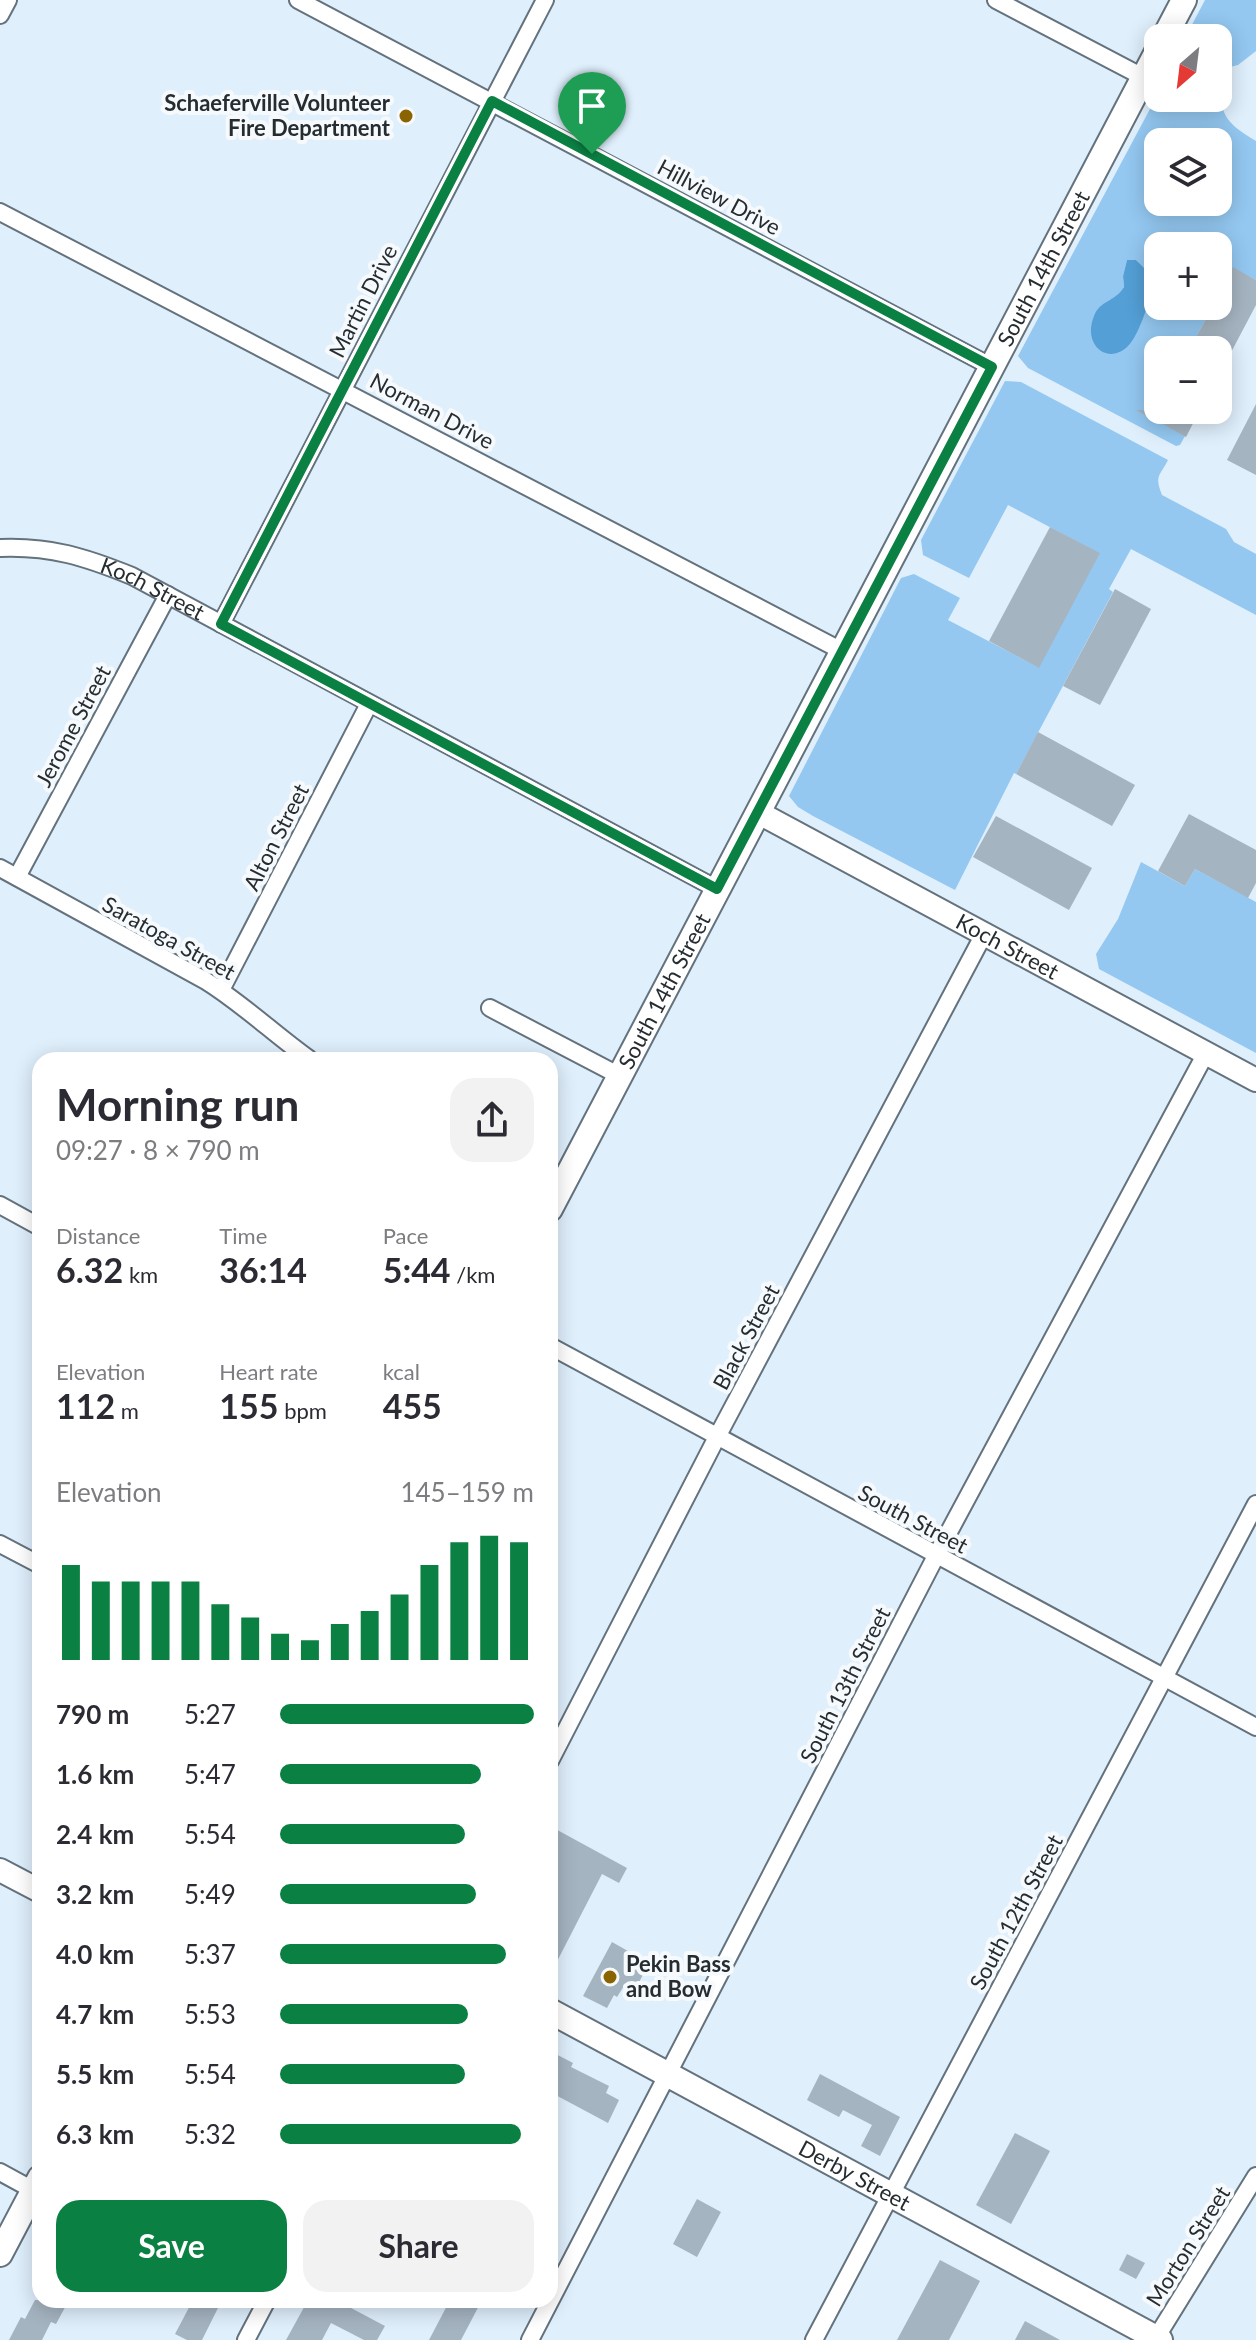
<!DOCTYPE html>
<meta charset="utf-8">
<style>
:root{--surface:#fff;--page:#f2f2f3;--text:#2b2b33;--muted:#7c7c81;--accent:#0b8043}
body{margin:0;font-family:Lato,sans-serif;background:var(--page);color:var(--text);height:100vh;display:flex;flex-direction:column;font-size:30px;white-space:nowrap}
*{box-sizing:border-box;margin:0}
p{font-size:26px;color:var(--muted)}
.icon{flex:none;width:44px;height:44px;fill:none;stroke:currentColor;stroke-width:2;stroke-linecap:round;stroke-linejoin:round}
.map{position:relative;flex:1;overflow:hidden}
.drawer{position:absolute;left:32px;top:1052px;width:526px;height:1256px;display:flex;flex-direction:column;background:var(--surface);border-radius:24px;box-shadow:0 4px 20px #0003}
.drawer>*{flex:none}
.needle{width:52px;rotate:208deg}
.fabs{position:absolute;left:1144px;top:24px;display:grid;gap:16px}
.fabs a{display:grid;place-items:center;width:88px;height:88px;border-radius:16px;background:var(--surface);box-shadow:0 4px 20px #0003;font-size:40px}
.pin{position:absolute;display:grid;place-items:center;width:68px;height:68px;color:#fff;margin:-82px -34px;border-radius:50% 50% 50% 0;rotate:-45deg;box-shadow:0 0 8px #0007}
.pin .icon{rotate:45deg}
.round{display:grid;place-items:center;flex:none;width:84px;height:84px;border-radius:24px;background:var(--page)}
.head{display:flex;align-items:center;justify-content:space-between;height:136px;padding:0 24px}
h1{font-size:44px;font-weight:700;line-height:60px}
.metrics{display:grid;grid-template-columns:repeat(3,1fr);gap:12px;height:136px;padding:8px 24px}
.metrics div{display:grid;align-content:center}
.metrics b{font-size:34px;font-weight:700}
.metrics small{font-size:22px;font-weight:400}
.metrics p{font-size:22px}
.chart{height:224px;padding:16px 24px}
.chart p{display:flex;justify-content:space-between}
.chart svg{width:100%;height:144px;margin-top:8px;stroke:var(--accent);stroke-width:6}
.button{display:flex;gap:16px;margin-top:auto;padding:16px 24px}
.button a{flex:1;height:92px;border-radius:24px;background:var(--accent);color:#fff;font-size:32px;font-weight:700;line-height:92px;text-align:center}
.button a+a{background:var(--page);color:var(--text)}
ul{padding:0 24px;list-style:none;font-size:26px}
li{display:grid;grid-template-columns:128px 96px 1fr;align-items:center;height:60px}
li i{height:20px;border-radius:10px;background:var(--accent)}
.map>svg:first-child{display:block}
</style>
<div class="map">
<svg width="1256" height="2340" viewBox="0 0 1256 2340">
<rect width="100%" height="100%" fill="#dfeffc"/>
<g fill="#94c8f1" fill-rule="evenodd">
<polygon points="1205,0 1256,0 1256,51 1238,65 1218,70 1218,38 1185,38"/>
<path d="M1158,94V98H1172L1190,109L1203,101L1223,109C1227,124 1243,133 1256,141V280L1233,268L1218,296V246H1158V306H1213L1189,350H1158V409L1153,419L1185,436L1180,445L1176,446L1028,368L1018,356ZM1158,142H1218V202H1158ZM1127,260H1136L1150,280L1105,352L1109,300L1118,297L1124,287L1123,276Z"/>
<path d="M1005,381L1021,382L1168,460C1160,476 1154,475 1162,495L1226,529L1234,542L1256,554V615L1131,549L1109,589L1113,592L1016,774L1014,773L955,890L813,816L798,807L789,796L901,578L914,574L960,598L948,620L1038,667L1099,553L1008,505L969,578L923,555L921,540Z"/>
<polygon points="1141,862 1185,886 1195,869 1256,902 1256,1053 1099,969 1096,954 1118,919"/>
</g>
<path fill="#539fd6" d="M1127,260H1136L1144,268L1152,289C1149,303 1138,337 1128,346C1108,366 1082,345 1094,316C1100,300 1115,302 1124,287L1123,276Z"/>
<g fill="#a5b4c1">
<polygon points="1233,267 1256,280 1256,305 1218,377 1218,350 1189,350 1213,306 1218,306 1218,296"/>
<polygon points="1256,404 1256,475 1227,460"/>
<polygon points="1136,410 1200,410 1186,437"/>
<polygon points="1050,527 1100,553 1039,668 989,641"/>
<polygon points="1115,589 1151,609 1100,705 1063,686"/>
<polygon points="1038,732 1135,785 1112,826 1016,774"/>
<polygon points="1189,814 1256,850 1256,883 1248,898 1195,869 1185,886 1158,871"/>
<polygon points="996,816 1092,868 1069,910 973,857"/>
<polygon points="550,1826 627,1868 619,1883 602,1874 550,1975"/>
<polygon points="612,1942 649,1963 634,1992 624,1986 617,1997 614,1995 607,2008 583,1996"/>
<polygon points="550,2051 573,2063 571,2067 609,2086 606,2093 619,2100 608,2123 550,2092"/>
<polygon points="820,2074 900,2117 880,2156 861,2146 872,2125 843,2110 839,2117 807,2100"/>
<polygon points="1015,2133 1050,2151 1011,2224 976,2205"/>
<polygon points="697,2199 721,2212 697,2257 673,2244"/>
<polygon points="1127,2254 1145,2263 1136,2279 1119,2270"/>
<polygon points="940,2260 980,2281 949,2340 897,2340"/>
<polygon points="35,2300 69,2300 56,2324 51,2322 42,2340 9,2340 21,2317 25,2319"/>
<polygon points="193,2300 222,2300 202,2340 187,2340 175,2334"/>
<polygon points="308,2300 336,2300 385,2326 377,2340 364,2340 331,2323 322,2340 286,2340"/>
<polygon points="450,2300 482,2300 461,2340 429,2340"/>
<polygon points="1025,2321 1060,2340 1015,2340"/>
</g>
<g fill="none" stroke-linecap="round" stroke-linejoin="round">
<g stroke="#63727d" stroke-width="20">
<g id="minor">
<polyline points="298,0 992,367"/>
<polyline points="996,0 1143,77"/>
<polyline points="0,15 8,0"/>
<polyline points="0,212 842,651"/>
<path id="s1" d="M0,548C51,546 85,557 132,576L717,889"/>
<polyline points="221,624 545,0"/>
<path d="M0,868L206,981C243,1004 274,1034 309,1059"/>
<polyline points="17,877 168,595"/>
<polyline points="221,990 369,704"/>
<polyline points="490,1008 620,1076"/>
<polyline points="0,1205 40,1227"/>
<polyline points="550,1346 1256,1727"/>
<polyline points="0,1544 40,1565"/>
<polyline points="550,1761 717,1437 984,934"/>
<polyline points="0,2172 33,2190"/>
<polyline points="1156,2338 1256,2176"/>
<polyline points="246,2340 267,2300"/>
<polyline points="530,2340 936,1556 1206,1053"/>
<polyline points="814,2340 1256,1504"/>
</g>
</g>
<g stroke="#63727d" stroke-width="26">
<g id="tertiary">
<path id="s2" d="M759,813L1256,1080"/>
<polyline points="0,1870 40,1891"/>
</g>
</g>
<g stroke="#63727d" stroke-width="28">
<g id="secondary">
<polyline points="1164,38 1184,0"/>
<path id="s3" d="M550,1209L1158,50"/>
<path id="s4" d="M550,2011L1160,2340"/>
<polyline points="0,2254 40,2178"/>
</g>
</g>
<use href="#minor" stroke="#fff" stroke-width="16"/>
<use href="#tertiary" stroke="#fff" stroke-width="22"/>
<use href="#secondary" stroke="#fff" stroke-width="24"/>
</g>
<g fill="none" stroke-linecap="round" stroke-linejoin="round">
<g stroke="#fff" stroke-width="16">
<polygon id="route" points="492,101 992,367 717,889 221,624"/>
</g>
<use href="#route" stroke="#0b8043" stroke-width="10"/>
</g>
<g fill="#896401" stroke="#f7fafd" stroke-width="3">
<circle cx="406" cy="116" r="8"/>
<circle cx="610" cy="1977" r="8"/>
</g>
<g text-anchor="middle" stroke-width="8" stroke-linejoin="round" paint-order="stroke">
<g font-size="22" font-weight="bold" fill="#262d31" stroke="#f7fafd" text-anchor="end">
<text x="390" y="111">Schaeferville Volunteer<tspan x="390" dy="25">Fire Department</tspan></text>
<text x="626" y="1972" text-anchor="start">Pekin Bass<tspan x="626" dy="25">and Bow</tspan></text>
</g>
<g font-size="22" fill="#262d31" stroke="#f7fafd">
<text transform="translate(719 197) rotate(28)" y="8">Hillview Drive</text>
<text dy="8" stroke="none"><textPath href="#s3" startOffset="1062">South 14th Street</textPath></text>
<text transform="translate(363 301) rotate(-63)" y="8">Martin Drive</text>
<text transform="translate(432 411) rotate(28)" y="8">Norman Drive</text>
<text dy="8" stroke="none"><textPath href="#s1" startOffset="160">Koch Street</textPath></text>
<text transform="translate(73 726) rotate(-62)" y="8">Jerome Street</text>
<text transform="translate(276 837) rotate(-63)" y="8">Alton Street</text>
<text transform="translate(169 938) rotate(29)" y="8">Saratoga Street</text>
<text dy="8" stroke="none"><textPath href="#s2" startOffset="282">Koch Street</textPath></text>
<text dy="8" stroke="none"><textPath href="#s3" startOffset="246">South 14th Street</textPath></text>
<text transform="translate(746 1337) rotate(-62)" y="8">Black Street</text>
<text transform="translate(913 1519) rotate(28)" y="8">South Street</text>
<text transform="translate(845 1685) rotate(-63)" y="8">South 13th Street</text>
<text transform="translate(1016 1912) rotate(-62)" y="8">South 12th Street</text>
<text dy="8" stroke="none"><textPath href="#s4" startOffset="346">Derby Street</textPath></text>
<text transform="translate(1188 2246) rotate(-58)" y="8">Morton Street</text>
</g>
</g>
</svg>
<div class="fabs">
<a><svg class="needle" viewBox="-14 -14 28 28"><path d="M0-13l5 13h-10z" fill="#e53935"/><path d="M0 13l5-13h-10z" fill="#7c7c81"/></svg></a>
<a><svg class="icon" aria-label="layers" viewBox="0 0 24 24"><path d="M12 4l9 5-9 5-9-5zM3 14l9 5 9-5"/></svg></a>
<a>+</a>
<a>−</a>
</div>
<div class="pin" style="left:592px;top:154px;background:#1e9e55"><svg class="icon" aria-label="arrive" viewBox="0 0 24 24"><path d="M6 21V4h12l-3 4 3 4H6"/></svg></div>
<section class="drawer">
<div class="head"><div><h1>Morning run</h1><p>09:27 · 8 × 790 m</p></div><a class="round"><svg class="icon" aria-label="share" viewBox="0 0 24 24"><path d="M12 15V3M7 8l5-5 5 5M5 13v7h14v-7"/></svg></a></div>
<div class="metrics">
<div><p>Distance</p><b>6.32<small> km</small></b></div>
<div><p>Time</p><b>36:14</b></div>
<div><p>Pace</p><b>5:44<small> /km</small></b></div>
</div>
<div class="metrics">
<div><p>Elevation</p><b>112<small> m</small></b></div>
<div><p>Heart rate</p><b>155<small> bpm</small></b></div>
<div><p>kcal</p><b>455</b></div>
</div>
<div class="chart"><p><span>Elevation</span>145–159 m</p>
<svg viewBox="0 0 160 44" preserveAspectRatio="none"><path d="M5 44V15M15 44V20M25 44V20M35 44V20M45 44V20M55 44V27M65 44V31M75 44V36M85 44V38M95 44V33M105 44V29M115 44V24M125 44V15M135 44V8M145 44V6M155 44V8"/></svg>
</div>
<ul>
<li><b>790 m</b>5:27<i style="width:100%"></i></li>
<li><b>1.6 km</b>5:47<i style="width:79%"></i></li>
<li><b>2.4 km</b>5:54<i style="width:73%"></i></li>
<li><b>3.2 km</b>5:49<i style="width:77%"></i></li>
<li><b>4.0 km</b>5:37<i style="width:89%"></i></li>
<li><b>4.7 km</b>5:53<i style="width:74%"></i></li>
<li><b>5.5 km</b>5:54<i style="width:73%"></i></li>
<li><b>6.3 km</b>5:32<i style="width:95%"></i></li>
</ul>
<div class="button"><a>Save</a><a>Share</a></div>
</section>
</div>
